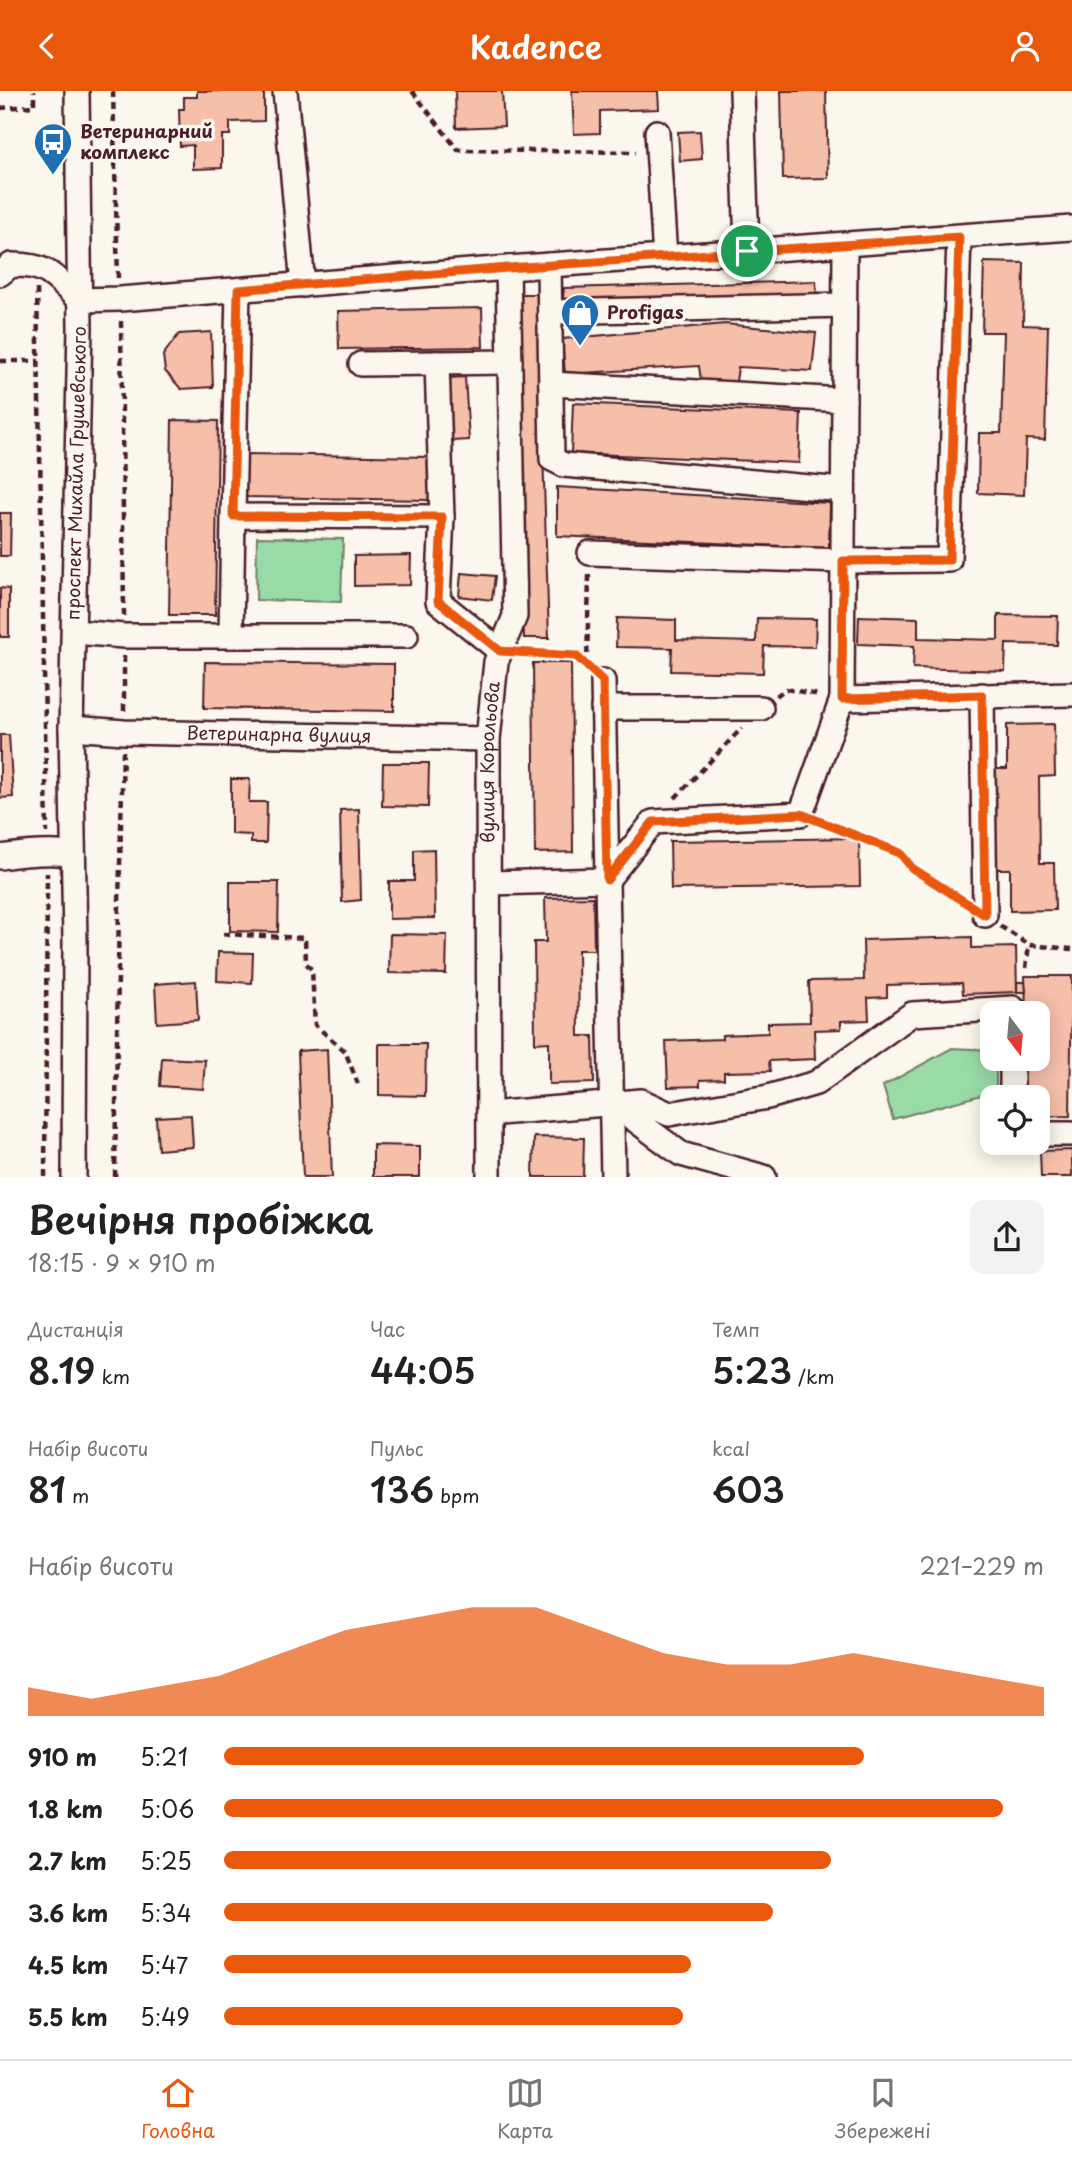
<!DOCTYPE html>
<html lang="uk">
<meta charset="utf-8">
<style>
:root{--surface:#fff;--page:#f2f2f2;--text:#222;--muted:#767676;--line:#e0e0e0;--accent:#ea580c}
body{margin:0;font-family:"Playpen Sans",sans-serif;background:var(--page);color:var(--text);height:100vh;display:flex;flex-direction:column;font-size:26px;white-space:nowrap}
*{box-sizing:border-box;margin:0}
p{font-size:23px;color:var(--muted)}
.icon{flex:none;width:38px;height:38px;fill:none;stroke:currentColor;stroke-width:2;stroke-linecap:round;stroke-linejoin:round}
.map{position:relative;height:1086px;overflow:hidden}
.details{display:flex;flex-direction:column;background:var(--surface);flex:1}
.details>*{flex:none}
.needle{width:46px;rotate:164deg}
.fabs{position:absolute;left:980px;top:910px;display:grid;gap:14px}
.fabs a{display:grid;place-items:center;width:70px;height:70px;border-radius:14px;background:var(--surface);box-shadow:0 4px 18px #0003;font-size:35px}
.pin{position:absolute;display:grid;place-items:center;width:60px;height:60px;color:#fff;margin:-30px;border:4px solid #fff;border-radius:50%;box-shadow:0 2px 7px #0007}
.round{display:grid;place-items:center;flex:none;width:74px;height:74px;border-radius:14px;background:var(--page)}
.headline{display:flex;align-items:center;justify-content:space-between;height:119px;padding:0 28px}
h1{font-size:38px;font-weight:600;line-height:52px}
.metrics{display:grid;grid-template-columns:repeat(3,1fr);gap:10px;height:119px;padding:7px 28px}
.metrics div{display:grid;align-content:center}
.metrics b{font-size:35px;font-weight:600}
.metrics small{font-size:19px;font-weight:400}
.metrics p{font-size:19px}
.chart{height:196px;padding:14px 28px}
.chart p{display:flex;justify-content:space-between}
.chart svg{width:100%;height:126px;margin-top:7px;fill:var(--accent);opacity:.7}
ul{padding:0 28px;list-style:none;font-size:23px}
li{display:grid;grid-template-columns:112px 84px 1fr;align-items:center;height:52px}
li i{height:18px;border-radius:9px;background:var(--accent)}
header{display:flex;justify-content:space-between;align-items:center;height:91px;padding:0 28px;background:var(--accent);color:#fff;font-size:32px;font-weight:600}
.tabs{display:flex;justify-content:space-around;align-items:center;height:98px;border-top:2px solid var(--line);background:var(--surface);font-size:19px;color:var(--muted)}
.tabs a{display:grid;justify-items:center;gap:4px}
.tabs .active{color:var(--accent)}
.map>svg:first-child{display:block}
</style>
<header><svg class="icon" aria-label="back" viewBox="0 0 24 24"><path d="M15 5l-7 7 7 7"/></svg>Kadence<svg class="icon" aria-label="person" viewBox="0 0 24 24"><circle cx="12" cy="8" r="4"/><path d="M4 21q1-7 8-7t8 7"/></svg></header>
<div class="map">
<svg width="1072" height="1086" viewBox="0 0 1072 1086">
<rect width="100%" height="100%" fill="#fbf7ec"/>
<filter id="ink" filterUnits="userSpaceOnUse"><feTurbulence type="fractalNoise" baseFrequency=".0143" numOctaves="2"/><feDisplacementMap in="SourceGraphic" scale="14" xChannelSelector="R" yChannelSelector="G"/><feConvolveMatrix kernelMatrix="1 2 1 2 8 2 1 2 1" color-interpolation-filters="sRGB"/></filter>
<g filter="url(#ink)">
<g fill="#99dba6" stroke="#727d68" stroke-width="2">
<polygon points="257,446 343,448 341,511 256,509"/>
<polygon points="952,957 992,959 992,968 996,968 996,1000 893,1028 883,995"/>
</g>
<g fill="#f5bfa9" stroke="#4a1f2b" stroke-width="2">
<polygon points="197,0 264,0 264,30 230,31 230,44 222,44 222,77 193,78 193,54 180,55 179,18 184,18 184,6 197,6"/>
<polygon points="455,0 502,0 504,35 456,37"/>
<polygon points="572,0 658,0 659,18 600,20 600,42 574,43"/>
<polygon points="781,0 826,0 828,87 783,88"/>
<polygon points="700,40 702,68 680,70 678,41"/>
<polygon points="984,171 1024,172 1023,234 1048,235 1045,349 1026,348 1024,404 978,402 979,342 1001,342 1004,241 982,241"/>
<polygon points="816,190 817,206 562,215 564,197"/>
<polygon points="514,203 538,203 549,547 524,547"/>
<polygon points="482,217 483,256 339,258 338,220"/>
<polygon points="725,233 816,242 812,280 738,276 736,291 701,290 699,275 565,283 562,248"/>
<polygon points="211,241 213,296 181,298 165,280 163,264 179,243"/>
<polygon points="465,286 469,349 452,350 448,287"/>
<polygon points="573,312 801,322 799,372 571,362"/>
<polygon points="172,329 218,330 215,524 169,524"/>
<polygon points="245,363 431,366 430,409 244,406"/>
<polygon points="557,396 830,412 829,457 557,445"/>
<polygon points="0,422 11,422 10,465 0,465"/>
<polygon points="411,464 410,494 354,495 354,465"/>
<polygon points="461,482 495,485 492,509 459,505"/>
<polygon points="0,497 9,498 9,546 0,546"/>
<polygon points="998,524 1058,525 1057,554 1006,553 1005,580 913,577 914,555 858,553 859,525 918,527 918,547 998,549"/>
<polygon points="617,527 676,529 676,549 756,551 757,527 816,528 815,556 764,555 763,582 671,580 672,557 616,556"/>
<polygon points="205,571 394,573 394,620 204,617"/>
<polygon points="533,572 571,572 573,761 535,762"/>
<polygon points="1054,633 1055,685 1039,686 1040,772 1054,772 1055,819 1010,820 1010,778 996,778 995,678 1007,678 1007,634"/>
<polygon points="0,644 9,644 13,706 0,707"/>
<polygon points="383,672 429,672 428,716 382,715"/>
<polygon points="231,688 250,688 249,711 267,711 266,752 251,752 251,744 231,743"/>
<polygon points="359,718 361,809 342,811 340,719"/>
<polygon points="859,747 860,795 671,798 670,750"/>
<polygon points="434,758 435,827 389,828 389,790 414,790 414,759"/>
<polygon points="230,791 279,791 278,841 230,840"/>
<polygon points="593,806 594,859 578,859 579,945 593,945 594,992 549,993 549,951 535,952 534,851 546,851 545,807"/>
<polygon points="390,843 447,844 446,883 389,882"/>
<polygon points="972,846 972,857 1016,856 1017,901 963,903 962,892 887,894 887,906 868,907 869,929 841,930 841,938 814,939 815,968 769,970 770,980 724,981 724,988 700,989 700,995 668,996 666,950 722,948 722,944 768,942 768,932 810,931 809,890 864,889 863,849"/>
<polygon points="218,861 253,862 252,892 217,890"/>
<polygon points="1025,885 1072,885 1070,1025 1038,1026 1038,1006 1025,1006 1024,970 1038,970 1038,922 1026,922"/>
<polygon points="196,890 198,929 157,932 155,893"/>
<polygon points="1017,891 1025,891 1026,901 1017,901"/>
<polygon points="379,953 426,953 425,1005 379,1004"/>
<polygon points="327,958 332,1086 303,1086 298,960"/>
<polygon points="162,967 205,969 203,998 160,995"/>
<polygon points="191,1024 193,1056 158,1059 156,1026"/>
<polygon points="534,1046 584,1047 583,1086 533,1086"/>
<polygon points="373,1054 420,1055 420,1086 373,1086"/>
<polygon points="1072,1059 1072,1086 1041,1086 1040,1060"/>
</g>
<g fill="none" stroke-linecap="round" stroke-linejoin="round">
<g stroke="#4a1f2b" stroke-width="28">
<g id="minor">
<polyline points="285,0 303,194"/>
<polyline points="742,0 747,160"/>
<polyline points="657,41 665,167"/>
<polyline points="549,174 552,368 564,374 843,399"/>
<path d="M0,183L11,174C48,173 53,185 79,209L120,208L508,177L1072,137"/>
<polyline points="550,221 844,214"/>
<polyline points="361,273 510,271"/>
<polyline points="551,293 844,309"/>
<polyline points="233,425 238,199"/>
<polyline points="442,426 438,510 500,560"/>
<polyline points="590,462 843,470 949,469 959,146"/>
<polyline points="74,541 124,545 406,545"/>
<polyline points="231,545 233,425 442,426 437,272"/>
<polyline points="603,590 613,1086"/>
<polyline points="982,604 985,824"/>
<polyline points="842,608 1072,603"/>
<polyline points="603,617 761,617"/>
<path id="s1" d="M71,637L124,641L488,648"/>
<path d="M0,766C21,763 53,759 73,764"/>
<polyline points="489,792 607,789 653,731 801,723 842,608 845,154"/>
<polyline points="1012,1006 1012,968"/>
<polyline points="611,1011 681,1063 764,1086"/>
<polyline points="489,1023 641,1010 669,1023 768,1006 816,992 912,923 1013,917 1013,922"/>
<polyline points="1038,1043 1072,1043"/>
<path id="s2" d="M74,1086L75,850L71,637L80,237L77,0"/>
<path id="s3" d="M489,1086L488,648L496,571L515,525L508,177"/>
</g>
</g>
<g stroke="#4a1f2b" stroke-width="4.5" stroke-dasharray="7 5" stroke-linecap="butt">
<polyline points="113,0 118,189"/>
<polyline points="412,0 458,59 636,61"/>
<polyline points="0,17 34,15 34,0"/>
<polyline points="37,198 47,742"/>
<polyline points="121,230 124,525"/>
<polyline points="0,270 39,270"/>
<polyline points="521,562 576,565 589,577"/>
<polyline points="587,575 589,484"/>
<polyline points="776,605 786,598 820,604"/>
<polyline points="124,620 124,565"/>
<polyline points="675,707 742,637"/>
<polyline points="821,731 900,762 912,777 964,811"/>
<polyline points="1000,835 1029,854"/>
<polyline points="223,843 305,847 306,872 312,879 315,934 345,960 358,993"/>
<polyline points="1026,877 1029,854 1072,858"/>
<polyline points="45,1086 47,782"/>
<polyline points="115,1086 119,811 123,660"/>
</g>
<use href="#minor" stroke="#fbf7ec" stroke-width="23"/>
</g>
</g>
<g fill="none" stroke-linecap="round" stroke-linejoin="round" filter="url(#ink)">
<g stroke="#fff" stroke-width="14">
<polygon id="route" points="959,146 949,469 843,470 842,608 982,604 985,824 912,777 900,762 801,723 653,731 607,789 603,590 576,565 500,560 438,510 442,426 233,425 238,199 508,177"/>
</g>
<use href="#route" stroke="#ea580c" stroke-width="9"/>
</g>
<defs>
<g id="bus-pin" transform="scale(2.0125)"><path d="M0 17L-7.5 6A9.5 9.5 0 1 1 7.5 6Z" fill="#1f6fb2" stroke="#fbf7ec"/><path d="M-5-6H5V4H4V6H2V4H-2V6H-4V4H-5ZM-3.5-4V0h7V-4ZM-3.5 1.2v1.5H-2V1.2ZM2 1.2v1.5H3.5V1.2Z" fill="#fff"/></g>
<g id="shop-pin" transform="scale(2.0125)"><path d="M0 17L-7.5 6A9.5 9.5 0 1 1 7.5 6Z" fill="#1f6fb2" stroke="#fbf7ec"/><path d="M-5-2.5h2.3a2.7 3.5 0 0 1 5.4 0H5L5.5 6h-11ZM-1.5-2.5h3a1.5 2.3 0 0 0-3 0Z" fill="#fff"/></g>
</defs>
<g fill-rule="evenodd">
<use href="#bus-pin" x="53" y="51"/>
<use href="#shop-pin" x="580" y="222"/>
</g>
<g text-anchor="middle" stroke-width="7" stroke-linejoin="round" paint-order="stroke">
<g font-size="18" font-weight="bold" fill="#4a1f2b" stroke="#fbf7ec" text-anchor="start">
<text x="80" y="47">Ветеринарний<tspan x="80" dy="21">комплекс</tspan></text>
<text x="607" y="228">Profigas</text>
</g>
<g font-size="18" fill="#4a1f2b" stroke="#fbf7ec">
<text dy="6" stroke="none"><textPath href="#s2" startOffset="704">проспект Михайла Грушевського</textPath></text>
<text dy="6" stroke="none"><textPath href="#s1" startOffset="208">Ветеринарна вулиця</textPath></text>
<text dy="6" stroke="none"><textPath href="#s3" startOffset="415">вулиця Корольова</textPath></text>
</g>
</g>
</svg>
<div class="fabs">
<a><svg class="needle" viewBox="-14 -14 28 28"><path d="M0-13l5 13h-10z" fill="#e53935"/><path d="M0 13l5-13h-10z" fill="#767676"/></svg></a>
<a><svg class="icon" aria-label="locate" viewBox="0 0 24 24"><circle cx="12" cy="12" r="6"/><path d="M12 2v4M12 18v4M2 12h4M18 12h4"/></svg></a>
</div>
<div class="pin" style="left:747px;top:160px;background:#1e9e55"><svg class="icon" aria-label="arrive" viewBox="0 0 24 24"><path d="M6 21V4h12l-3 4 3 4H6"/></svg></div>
</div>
<section class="details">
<div class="headline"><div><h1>Вечірня пробіжка</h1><p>18:15 · 9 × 910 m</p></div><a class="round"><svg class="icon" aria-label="share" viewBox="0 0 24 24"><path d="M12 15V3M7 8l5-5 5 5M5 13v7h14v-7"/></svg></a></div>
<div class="metrics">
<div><p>Дистанція</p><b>8.19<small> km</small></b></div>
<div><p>Час</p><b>44:05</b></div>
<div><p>Темп</p><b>5:23<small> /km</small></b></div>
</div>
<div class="metrics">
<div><p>Набір висоти</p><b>81<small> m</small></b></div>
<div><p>Пульс</p><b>136<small> bpm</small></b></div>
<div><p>kcal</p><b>603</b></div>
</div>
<div class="chart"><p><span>Набір висоти</span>221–229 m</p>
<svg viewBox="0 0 160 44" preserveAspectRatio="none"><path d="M0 44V34L10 38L20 34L30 30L40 22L50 14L60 10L70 6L80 6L90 14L100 22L110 26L120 26L130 22L140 26L150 30L160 34V44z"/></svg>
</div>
<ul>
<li><b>910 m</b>5:21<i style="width:78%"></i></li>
<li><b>1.8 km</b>5:06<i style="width:95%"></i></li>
<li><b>2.7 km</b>5:25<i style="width:74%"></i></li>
<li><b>3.6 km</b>5:34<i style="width:67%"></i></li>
<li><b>4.5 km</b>5:47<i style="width:57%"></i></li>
<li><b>5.5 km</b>5:49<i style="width:56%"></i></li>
</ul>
</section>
<nav class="tabs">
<a class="active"><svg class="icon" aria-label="home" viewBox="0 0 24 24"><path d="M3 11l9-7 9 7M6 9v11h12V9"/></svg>Головна</a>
<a><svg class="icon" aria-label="map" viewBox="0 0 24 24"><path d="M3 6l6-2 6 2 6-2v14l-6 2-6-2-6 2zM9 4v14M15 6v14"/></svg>Карта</a>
<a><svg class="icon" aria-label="saved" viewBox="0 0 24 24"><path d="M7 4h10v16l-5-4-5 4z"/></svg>Збережені</a>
</nav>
